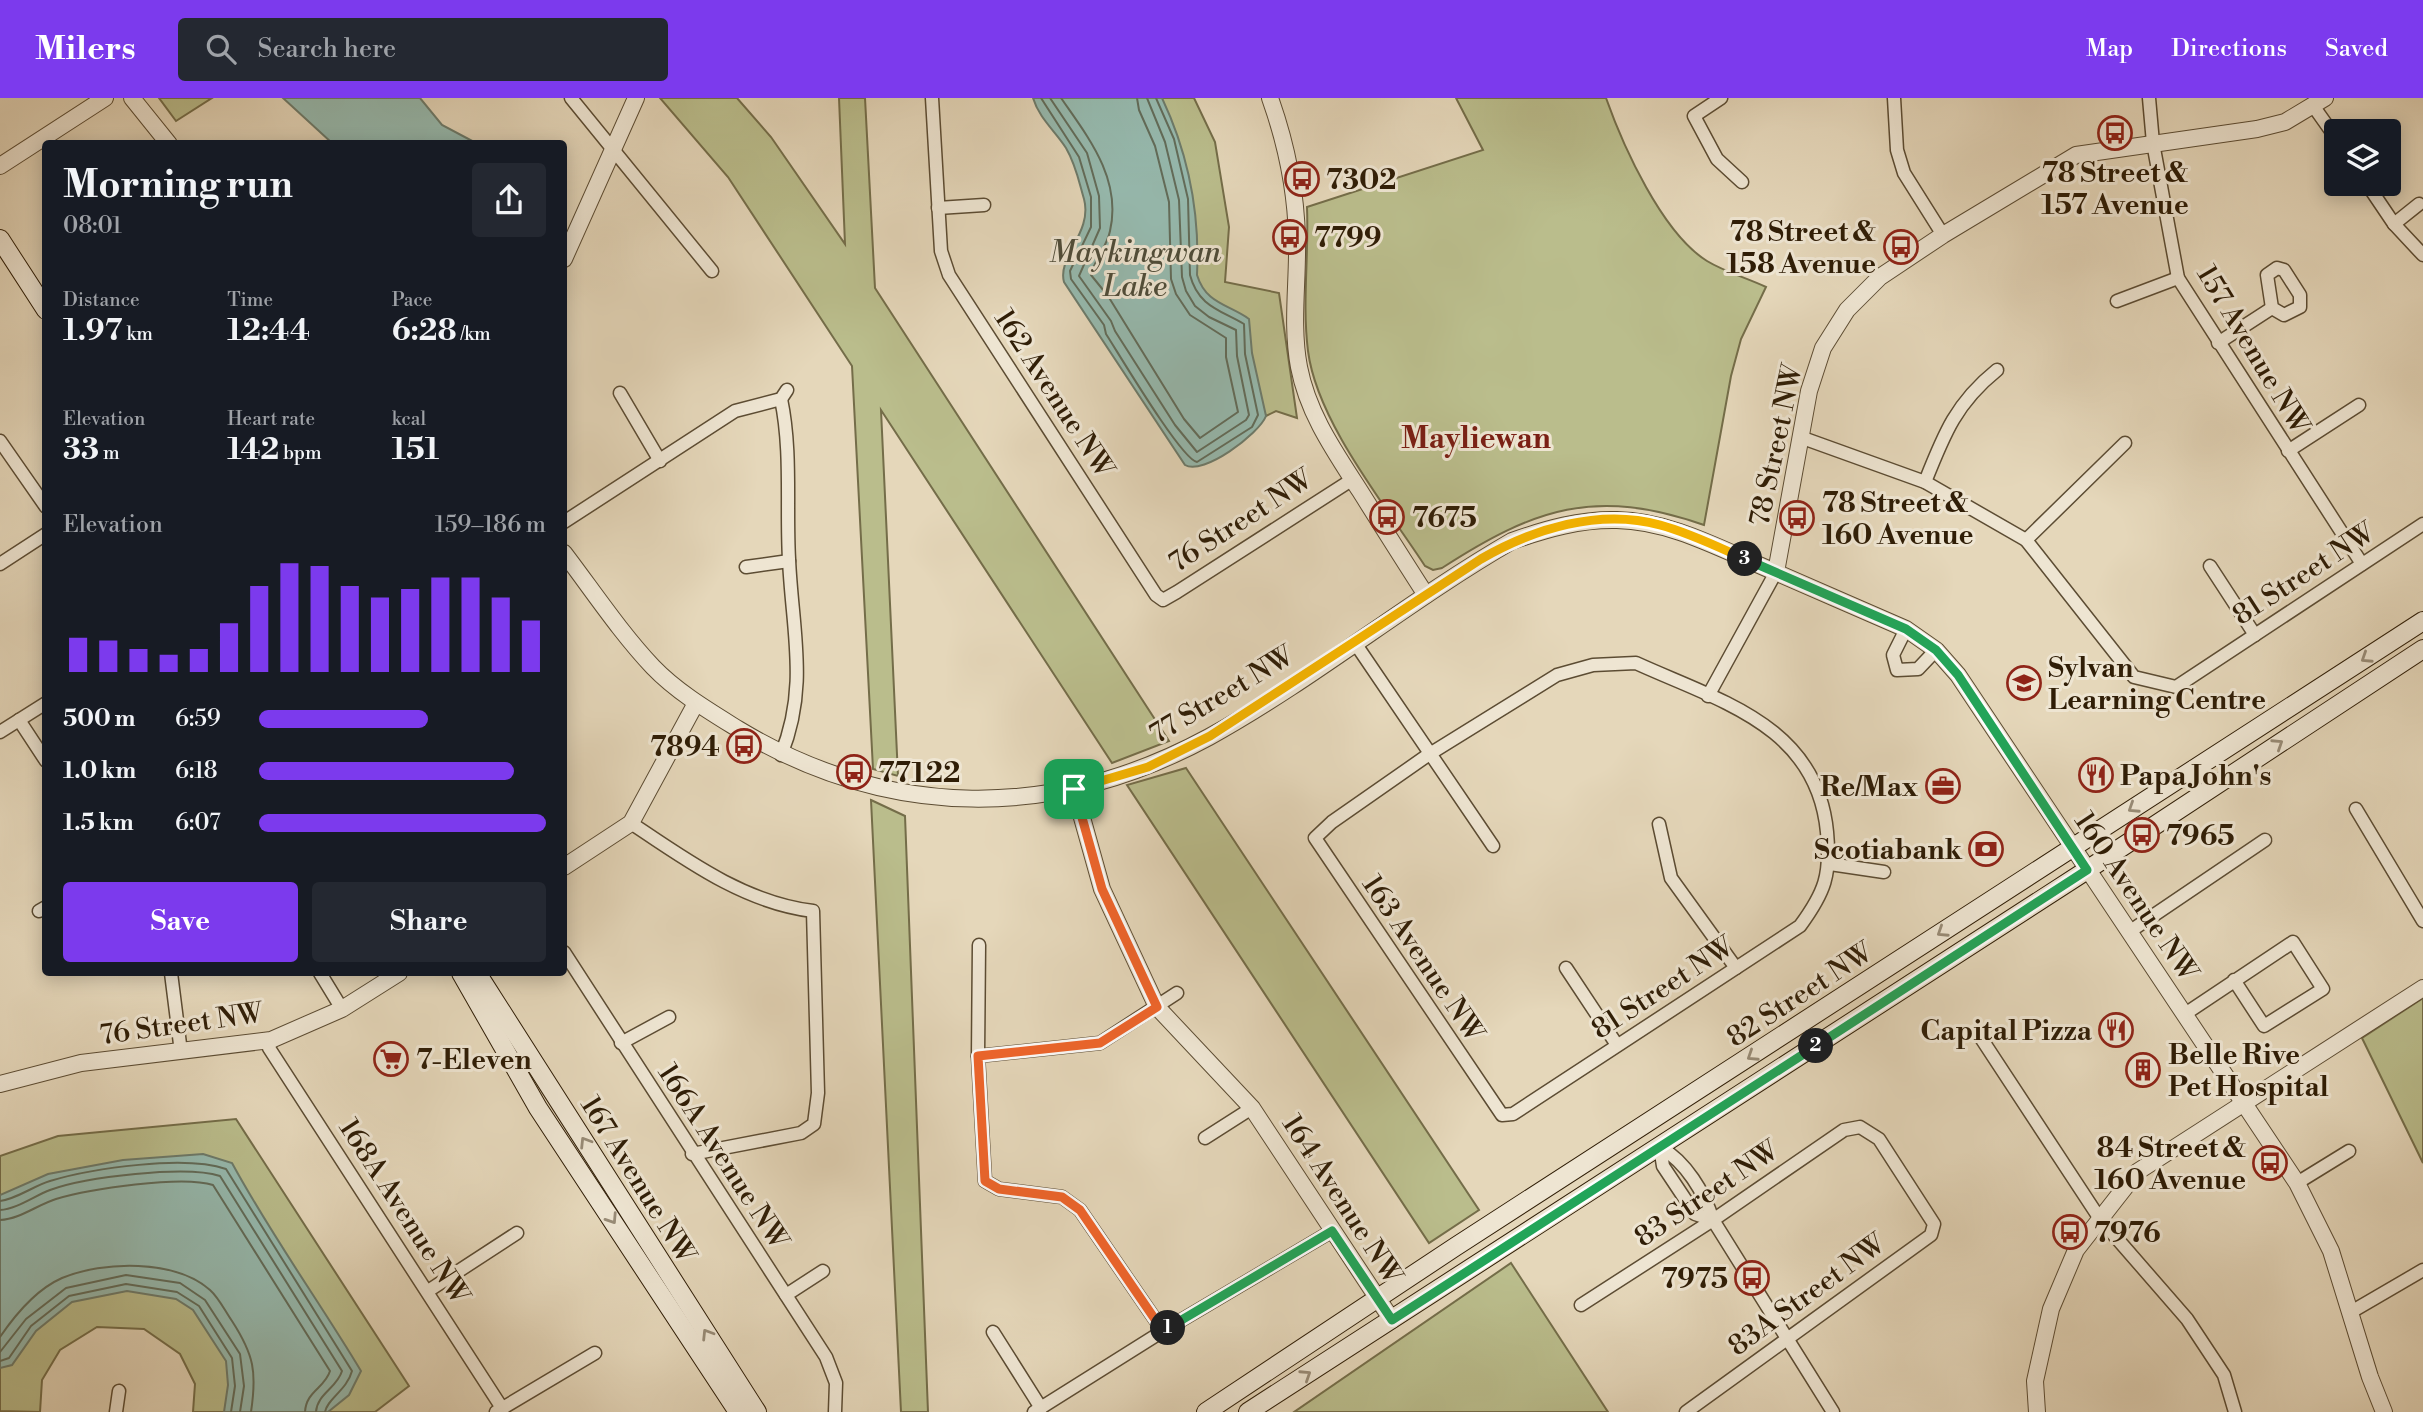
<!DOCTYPE html>
<meta charset="utf-8">
<style>
:root{--surface:#171b24;--page:#242831;--text:#f1f3f6;--muted:#9ea1a6;--accent:#7c3aed}
body{margin:0;font-family:"Libre Bodoni",serif;background:var(--page);color:var(--text);height:100vh;display:flex;flex-direction:column;font-size:26px;white-space:nowrap}
*{box-sizing:border-box;margin:0}
p{font-size:23px;color:var(--muted)}
.icon{flex:none;width:38px;height:38px;fill:none;stroke:currentColor;stroke-width:2;stroke-linecap:round;stroke-linejoin:round}
.map{position:relative;flex:1;overflow:hidden}
.sheet{position:absolute;left:42px;top:42px;width:525px;height:836px;display:flex;flex-direction:column;background:var(--surface);border-radius:7px;box-shadow:0 4px 18px #0003}
.sheet>*{flex:none}
.buttons{position:absolute;left:2324px;top:21px;display:grid;gap:14px}
.buttons a{display:grid;place-items:center;width:77px;height:77px;border-radius:7px;background:var(--surface);box-shadow:0 4px 18px #0003;font-size:35px}
.pin{position:absolute;display:grid;place-items:center;width:60px;height:60px;color:#fff;margin:-30px;border-radius:14px;box-shadow:0 4px 10px #0006}
.km{position:absolute;width:35px;height:35px;margin:-18px;border-radius:50%;background:#222;color:#fff;font-size:19px;line-height:35px;text-align:center}
.round{display:grid;place-items:center;flex:none;width:74px;height:74px;border-radius:7px;background:var(--page)}
.headline{display:flex;align-items:center;justify-content:space-between;height:119px;padding:0 21px}
h1{font-size:38px;font-weight:700;line-height:52px}
.metrics{display:grid;grid-template-columns:repeat(3,1fr);gap:10px;height:119px;padding:7px 21px}
.metrics div{display:grid;align-content:center}
.metrics b{font-size:30px;font-weight:700}
.metrics small{font-size:19px;font-weight:400}
.metrics p{font-size:19px}
.chart{height:196px;padding:14px 21px}
.chart p{display:flex;justify-content:space-between}
.chart svg{width:100%;height:126px;margin-top:7px;stroke:var(--accent);stroke-width:6}
.cta{display:flex;gap:14px;margin-top:auto;padding:14px 21px}
.cta a{flex:1;height:80px;border-radius:7px;background:var(--accent);color:#fff;font-size:28px;font-weight:700;line-height:80px;text-align:center}
.cta a+a{background:var(--page);color:var(--text)}
ul{padding:0 21px;list-style:none;font-size:23px}
li{display:grid;grid-template-columns:112px 84px 1fr;align-items:center;height:52px}
li i{height:18px;border-radius:9px;background:var(--accent)}
header{display:flex;align-items:center;gap:42px;box-sizing:border-box;height:98px;padding:0 35px;background:var(--accent);color:#fff}
header strong{font-size:33px}
nav{display:flex;gap:38px;margin-inline-start:auto;font-size:24px}
.search{width:490px;height:63px;background:var(--page);display:flex;align-items:center;gap:18px;box-sizing:border-box;padding:0 24px;border-radius:7px;color:var(--muted);font-size:26px}
.map>svg:first-child{display:block}
</style>
<header>
<strong>Milers</strong>
<div class="search"><svg class="icon" aria-label="search" viewBox="0 0 24 24"><circle cx="10" cy="10" r="6"/><path d="M15 15l6 6"/></svg>Search here</div>
<nav><a>Map</a><a>Directions</a><a>Saved</a></nav>
</header>
<div class="map">
<svg width="2423" height="1314" viewBox="0 0 2423 1314">
<rect width="100%" height="100%" fill="#e5d7ba"/>
<filter id="stains"><feTurbulence type="fractalNoise" baseFrequency=".00286" numOctaves="4"/><feColorMatrix values="0 0 0 0 .2 0 0 0 0 .09 0 0 0 0 .02 0 0 0 .5 -.17"/></filter>
<radialGradient id="worn" r=".72"><stop offset=".6" stop-color="#630" stop-opacity="0"/><stop offset="1" stop-color="#630" stop-opacity=".3"/></radialGradient>
<g fill="#babd8c" stroke="#746d49" stroke-width="2">
<polygon points="159,0 212,0 176,23"/>
<polygon points="660,0 737,0 771,39 845,146 839,0 865,0 875,190 1169,643 1112,665 881,312 898,678 873,671 852,268 728,79"/>
<polygon points="1131,0 1194,0 1215,44 1229,129 1225,184 1279,195 1297,320 1276,313 1266,318 1236,240 1196,201"/>
<path d="M1456,0H1606C1623,48 1662,135 1707,163C1725,174 1747,180 1766,189L1741,241L1731,278L1704,427C1595,389 1535,410 1442,470L1433,472L1425,468C1386,408 1317,324 1308,253C1302,205 1309,157 1307,109L1483,52Z"/>
<polygon points="1186,670 1479,1112 1429,1145 1127,687"/>
<polygon points="871,702 905,718 928,1314 901,1314"/>
<polygon points="2423,900 2423,1065 2362,940"/>
<polygon points="236,1021 409,1288 375,1314 193,1314 195,1286 180,1256 144,1231 97,1229 60,1252 42,1282 40,1314 0,1313 0,1058 58,1038"/>
<polygon points="1511,1165 1608,1314 1294,1314"/>
</g>
<g fill="#96baaf" stroke="#6d7b6b" stroke-width="2">
<polygon points="283,0 420,0 442,27 476,45 332,45"/>
<path d="M1033,0H1162C1189,57 1200,114 1197,177C1206,206 1228,206 1249,221L1252,255L1266,318C1259,336 1203,378 1185,367L1064,184C1057,159 1093,134 1084,101C1079,84 1076,67 1066,50C1055,33 1039,20 1033,0Z"/>
<path d="M203,1056L232,1065C271,1137 319,1203 361,1273L349,1297L328,1314H224L228,1287L226,1263L193,1212L176,1201L127,1193L72,1204L36,1233L12,1267L0,1270V1097L48,1076L123,1062Z"/>
</g>
<g fill="none" stroke-linecap="round" stroke-linejoin="round">
<g stroke="#626c5a" stroke-width="2">
<path d="M1041,0L1079,59L1091,99V129L1070,173L1071,181L1104,227L1106,236C1119,256 1181,361 1197,364L1252,329L1258,317L1245,256L1244,226C1220,212 1198,208 1190,177L1188,101L1174,41L1156,0"/>
<polyline points="1050,0 1087,55 1099,98 1100,130 1079,178 1111,223 1115,233 1175,327 1197,354 1246,322 1249,317 1237,258 1236,232 1209,219 1195,208 1186,193 1182,179 1179,102 1165,44 1147,0"/>
<path d="M1061,0C1088,39 1122,81 1110,133C1107,149 1094,162 1091,177L1108,198L1184,321L1200,340L1238,314L1226,259V240L1190,217L1176,196L1171,181L1169,104L1155,48L1139,12L1137,0"/>
<path d="M0,1103C17,1101 33,1088 50,1083C93,1070 185,1057 226,1071L352,1273C347,1292 327,1301 325,1314"/>
<path d="M0,1112C17,1111 34,1098 50,1092C85,1079 186,1067 220,1078L342,1273C337,1290 317,1296 316,1314"/>
<path d="M0,1122C20,1121 37,1107 56,1101C89,1091 182,1077 213,1087L330,1273C325,1290 306,1293 305,1314"/>
<path d="M0,1239C15,1217 37,1191 62,1180C103,1163 175,1161 210,1192C219,1200 225,1213 232,1223C254,1257 257,1274 251,1314"/>
<polyline points="0,1254 26,1221 66,1190 126,1177 180,1185 205,1202 240,1256 244,1288 240,1314"/>
<polyline points="0,1263 9,1260 31,1228 69,1198 126,1186 177,1194 199,1208 232,1260 235,1288 231,1314"/>
</g>
<g stroke="#5c4c33" stroke-width="15">
<g id="minor">
<polyline points="571,0 712,173"/>
<polyline points="932,0 941,153 949,177 1156,497 1163,502 1177,494 1353,381"/>
<polyline points="1721,0 1694,18 1717,61 1742,84"/>
<polyline points="1894,0 1897,52 1904,75 1943,137"/>
<polyline points="2149,0 2153,45 2178,180 2362,466"/>
<polyline points="2314,9 2336,40"/>
<polyline points="2367,86 2394,126 2423,157"/>
<polyline points="938,110 984,107"/>
<polyline points="2394,126 2419,106"/>
<polygon points="2277,170 2284,172 2300,197 2300,209 2284,217 2272,210 2267,177"/>
<polyline points="2117,203 2178,180"/>
<polyline points="2218,245 2272,210"/>
<polyline points="620,295 660,363"/>
<path d="M781,301C792,353 786,408 789,461C792,532 809,588 781,657"/>
<polyline points="1800,339 1925,384 2026,442 2134,579 2176,589 2423,426"/>
<polyline points="0,343 46,409"/>
<polyline points="2288,353 2359,307"/>
<path d="M1925,384C1944,336 1956,305 1997,272"/>
<polyline points="564,424 735,313 781,301 787,292"/>
<polyline points="2026,442 2125,345"/>
<polyline points="0,466 46,436"/>
<polyline points="2210,468 2255,537"/>
<polyline points="746,469 789,463"/>
<polyline points="1906,531 1893,557 1897,572 1918,571 1936,552"/>
<polyline points="1355,545 1493,748"/>
<path d="M1636,565C1719,603 1817,627 1827,734C1831,777 1825,794 1800,828L1513,1016L1502,1017L1315,740L1332,724L1428,657L1557,577L1593,567Z"/>
<polyline points="1708,598 1776,474"/>
<polyline points="19,622 46,663"/>
<polyline points="0,634 46,605"/>
<polyline points="2356,711 2423,823"/>
<path d="M631,725C686,762 745,805 813,813L818,995L814,1026L801,1035L692,1056"/>
<polyline points="1659,726 1671,780 1736,870"/>
<polyline points="1830,766 1884,774"/>
<polyline points="39,813 46,809"/>
<polyline points="2129,834 2265,742"/>
<polyline points="979,847 978,958 985,1083 999,1091 1062,1099 1080,1112 1163,1233"/>
<polyline points="564,854 826,1259 836,1285 835,1314"/>
<polyline points="1566,870 1617,947"/>
<polyline points="171,875 181,954"/>
<polyline points="320,875 342,911"/>
<polyline points="2185,916 2293,844 2323,891 2264,928 2234,882"/>
<polyline points="1981,940 2100,1121 2187,1221 2224,1277 2235,1314"/>
<polyline points="271,942 269,950 502,1310"/>
<polyline points="621,945 669,919"/>
<polyline points="978,958 1100,945 1177,895"/>
<polyline points="1205,1040 1252,1010"/>
<path d="M1660,1049C1686,1064 1704,1094 1713,1122L1833,1314"/>
<polyline points="1660,1049 1663,1068 1695,1116 1713,1122"/>
<polyline points="2297,1085 2349,1053"/>
<polyline points="428,1193 517,1135"/>
<polyline points="786,1197 823,1173"/>
<polyline points="1581,1207 1713,1122 1844,1032 1860,1029 1879,1041 1934,1126 1931,1137 1686,1314"/>
<polyline points="2351,1214 2423,1172"/>
<polyline points="993,1234 1041,1310"/>
<polyline points="116,1314 119,1293"/>
<polyline points="496,1314 595,1255"/>
<polyline points="1034,1314 1163,1233 1332,1133"/>
</g>
</g>
<g stroke="#5c4c33" stroke-width="18">
<g id="tertiary">
<polyline points="132,0 169,46"/>
<path d="M1270,0C1286,45 1296,93 1297,141C1298,185 1291,226 1299,269C1308,316 1335,354 1360,393C1382,428 1404,463 1426,497"/>
<polyline points="0,68 105,0"/>
<polyline points="564,161 636,0"/>
<path d="M564,455C593,493 620,534 653,569C677,594 709,613 738,631C889,722 1054,723 1209,639C1314,581 1408,503 1512,443C1546,431 1581,421 1617,422C1667,423 1713,447 1759,467C1808,488 1857,510 1906,531L1936,552L1958,577L2297,1085L2331,1153L2370,1279L2384,1314"/>
<polyline points="1776,474 1809,293 1823,250 1847,212 1880,179 1943,137 2076,57 2257,31 2285,24 2325,0"/>
<polyline points="1074,691 1102,791 1157,909 1252,1010 1392,1222"/>
<polyline points="564,769 631,725 696,605"/>
<polyline points="0,986 81,965 271,942 342,911 399,875"/>
<polyline points="2037,1314 2035,1283 2051,1211 2076,1152 2137,1074 2423,890"/>
</g>
</g>
<g stroke="#2f1d06" stroke-width="20">
<g id="secondary">
<polyline points="0,141 46,212"/>
<polyline points="461,875 538,1010 738,1314"/>
<polyline points="477,875 757,1314"/>
<polyline points="1206,1314 1455,1149 2423,523"/>
<polyline points="1248,1314 2087,772 2423,551"/>
</g>
</g>
<use href="#minor" stroke="#eee5d2" stroke-width="12"/>
<use href="#tertiary" stroke="#eee5d2" stroke-width="16"/>
<use href="#secondary" stroke="#eee5d2" stroke-width="18"/>
</g>
<defs><path id="oneway-chevron" d="M-2-3.5L2.5 0L-2 3.5" fill="none" stroke-width="1.6" stroke-linecap="round" stroke-linejoin="round" transform="scale(1.75)"/></defs>
<g stroke="#988b76">
<use href="#oneway-chevron" transform="translate(2366 560) rotate(147)"/>
<use href="#oneway-chevron" transform="translate(2278 646) rotate(-33)"/>
<use href="#oneway-chevron" transform="translate(2133 710) rotate(147)"/>
<use href="#oneway-chevron" transform="translate(1942 834) rotate(147)"/>
<use href="#oneway-chevron" transform="translate(1752 958) rotate(147)"/>
<use href="#oneway-chevron" transform="translate(585 1044) rotate(-122)"/>
<use href="#oneway-chevron" transform="translate(612 1121) rotate(57)"/>
<use href="#oneway-chevron" transform="translate(707 1236) rotate(-122)"/>
<use href="#oneway-chevron" transform="translate(1306 1277) rotate(-33)"/>
</g>
<g fill="none" stroke-linecap="round" stroke-linejoin="round">
<g stroke="#fff" stroke-width="14">
<polyline id="split-1" points="1074,691 1102,791 1157,909 1100,945 978,958 985,1083 999,1091 1062,1099 1080,1112 1163,1233 1168,1230"/>
</g>
<g stroke="#fff" stroke-width="14">
<polyline id="split-2" points="1168,1230 1332,1133 1392,1222 1816,948"/>
</g>
<g stroke="#fff" stroke-width="14">
<polyline id="split-3" points="1745,461 1906,531 1936,552 1958,577 2087,772 1816,948"/>
</g>
<g stroke="#fff" stroke-width="14">
<path id="split-4" d="M1074,691L1148,669L1210,638L1481,461C1533,431 1599,410 1660,427C1690,435 1718,449 1745,461"/>
</g>
<use href="#split-1" stroke="#f0652b" stroke-width="9"/>
<use href="#split-2" stroke="#22a559" stroke-width="9"/>
<use href="#split-3" stroke="#22a559" stroke-width="9"/>
<use href="#split-4" stroke="#f5b400" stroke-width="9"/>
</g>
<defs>
<g id="bus-ring" transform="scale(1.75)"><circle r="9.5" fill="#eee5d2" stroke="#8f2418" stroke-width="1.5"/><path d="M-5-6H5V4H4V6H2V4H-2V6H-4V4H-5ZM-3.5-4V0h7V-4ZM-3.5 1.2v1.5H-2V1.2ZM2 1.2v1.5H3.5V1.2Z" fill="#8f2418"/></g>
<g id="school-ring" transform="scale(1.75)"><circle r="9.5" fill="#eee5d2" stroke="#8f2418" stroke-width="1.5"/><path d="M0-5L7-2L0 1L-7-2ZM-4 1L0 2.5L4 1V4Q0 6-4 4Z" fill="#8f2418"/></g>
<g id="restaurant-ring" transform="scale(1.75)"><circle r="9.5" fill="#eee5d2" stroke="#8f2418" stroke-width="1.5"/><path d="M-5-6h1v4h1v-4h1v4h1v-4h1v5L-1.5 .5V6h-2V.5L-5-1ZM5-6V6H3V1.5H1.5Q1.5-4 5-6Z" fill="#8f2418"/></g>
<g id="office-ring" transform="scale(1.75)"><circle r="9.5" fill="#eee5d2" stroke="#8f2418" stroke-width="1.5"/><path d="M-6-3h4V-5.5h4V-3h4V5H-6ZM-1-4.5V-3h2v-1.5ZM-6 0V1H6V0Z" fill="#8f2418"/></g>
<g id="bank-ring" transform="scale(1.75)"><circle r="9.5" fill="#eee5d2" stroke="#8f2418" stroke-width="1.5"/><path d="M-6-4H6V4H-6ZM0-2.3a2.3 2.3 0 1 0 0 4.6a2.3 2.3 0 1 0 0-4.6Z" fill="#8f2418"/></g>
<g id="supermarket-ring" transform="scale(1.75)"><circle r="9.5" fill="#eee5d2" stroke="#8f2418" stroke-width="1.5"/><path d="M-6-5.5h2.5l.6 2H6L4.5 2H-2.5L-4.4-4H-6ZM-1.5 3.2a1.3 1.3 0 1 0 .1 0ZM3 3.2a1.3 1.3 0 1 0 .1 0Z" fill="#8f2418"/></g>
<g id="building-ring" transform="scale(1.75)"><circle r="9.5" fill="#eee5d2" stroke="#8f2418" stroke-width="1.5"/><path d="M-4-6H4V6H1V3H-1V6H-4ZM-2.5-4.3h1.7v1.8h-1.7ZM.8-4.3h1.7v1.8H.8ZM-2.5-1h1.7V.8h-1.7ZM.8-1h1.7V.8H.8Z" fill="#8f2418"/></g>
</defs>
<g fill-rule="evenodd">
<use href="#bus-ring" x="2115" y="35"/>
<use href="#bus-ring" x="1302" y="81"/>
<use href="#bus-ring" x="1290" y="139"/>
<use href="#bus-ring" x="1901" y="149"/>
<use href="#bus-ring" x="1387" y="419"/>
<use href="#bus-ring" x="1797" y="420"/>
<use href="#school-ring" x="2024" y="585"/>
<use href="#bus-ring" x="744" y="648"/>
<use href="#bus-ring" x="854" y="674"/>
<use href="#restaurant-ring" x="2096" y="677"/>
<use href="#office-ring" x="1943" y="688"/>
<use href="#bus-ring" x="2142" y="737"/>
<use href="#bank-ring" x="1986" y="751"/>
<use href="#restaurant-ring" x="2116" y="932"/>
<use href="#supermarket-ring" x="391" y="961"/>
<use href="#building-ring" x="2143" y="972"/>
<use href="#bus-ring" x="2270" y="1065"/>
<use href="#bus-ring" x="2070" y="1134"/>
<use href="#bus-ring" x="1752" y="1180"/>
</g>
<g text-anchor="middle" stroke-width="6" stroke-linejoin="round" paint-order="stroke">
<g font-size="28" font-weight="bold" fill="#2f1d06" stroke="#eee5d2" text-anchor="start">
<text x="2115" y="84" text-anchor="middle">78 Street &amp;<tspan x="2115" dy="32">157 Avenue</tspan></text>
<text x="1326" y="91">7302</text>
<text x="1876" y="143" text-anchor="end">78 Street &amp;<tspan x="1876" dy="32">158 Avenue</tspan></text>
<text x="1314" y="149">7799</text>
<text x="1822" y="414">78 Street &amp;<tspan x="1822" dy="32">160 Avenue</tspan></text>
<text x="1412" y="429">7675</text>
<text x="2048" y="579">Sylvan<tspan x="2048" dy="32">Learning Centre</tspan></text>
<text x="720" y="658" text-anchor="end">7894</text>
<text x="878" y="684">77122</text>
<text x="2120" y="687">Papa John's</text>
<text x="1918" y="698" text-anchor="end">Re/Max</text>
<text x="2166" y="747">7965</text>
<text x="1962" y="761" text-anchor="end">Scotiabank</text>
<text x="2092" y="942" text-anchor="end">Capital Pizza</text>
<text x="2168" y="966">Belle Rive<tspan x="2168" dy="32">Pet Hospital</tspan></text>
<text x="416" y="971">7-Eleven</text>
<text x="2246" y="1059" text-anchor="end">84 Street &amp;<tspan x="2246" dy="32">160 Avenue</tspan></text>
<text x="2094" y="1144">7976</text>
<text x="1728" y="1190" text-anchor="end">7975</text>
</g>
<g font-size="28" fill="#2f1d06" stroke="#eee5d2">
<text transform="translate(2254 251) rotate(59)" y="10">157 Avenue NW</text>
<text transform="translate(1055 295) rotate(57)" y="10">162 Avenue NW</text>
<text transform="translate(1775 347) rotate(-78)" y="10">78 Street NW</text>
<text transform="translate(1240 422) rotate(-33)" y="10">76 Street NW</text>
<text transform="translate(2303 475) rotate(-33)" y="10">81 Street NW</text>
<text transform="translate(1221 596) rotate(-31)" y="10">77 Street NW</text>
<text transform="translate(2137 798) rotate(56)" y="10">160 Avenue NW</text>
<text transform="translate(1424 860) rotate(56)" y="10">163 Avenue NW</text>
<text transform="translate(1662 889) rotate(-33)" y="10">81 Street NW</text>
<text transform="translate(1799 896) rotate(-33)" y="10">82 Street NW</text>
<text transform="translate(181 925) rotate(-8)" y="10">76 Street NW</text>
<text transform="translate(724 1058) rotate(57)" y="10">166A Avenue NW</text>
<text transform="translate(639 1081) rotate(58)" y="10">167 Avenue NW</text>
<text transform="translate(1706 1095) rotate(-34)" y="10">83 Street NW</text>
<text transform="translate(1343 1101) rotate(57)" y="10">164 Avenue NW</text>
<text transform="translate(405 1113) rotate(57)" y="10">168A Avenue NW</text>
<text transform="translate(1806 1196) rotate(-36)" y="10">83A Street NW</text>
</g>
<g font-size="30" font-style="italic" fill="#4e4c39" stroke="#eee5d2">
<text x="1135" y="164">Maykingwan<tspan x="1135" dy="34">Lake</tspan></text>
</g>
<g font-size="30" font-weight="bold" fill="#7a1f14" stroke="#eee5d2">
<text x="1476" y="350">Mayliewan</text>
</g>
</g>
<rect width="100%" height="100%" filter="url(#stains)"/>
<rect width="100%" height="100%" fill="url(#worn)"/>
</svg>
<div class="buttons">
<a><svg class="icon" aria-label="layers" viewBox="0 0 24 24"><path d="M12 4l9 5-9 5-9-5zM3 14l9 5 9-5"/></svg></a>
</div>
<div class="pin" style="left:1074px;top:691px;background:#1e9e55"><svg class="icon" aria-label="arrive" viewBox="0 0 24 24"><path d="M6 21V4h12l-3 4 3 4H6"/></svg></div>
<b class="km" style="left:1168px;top:1230px">1</b>
<b class="km" style="left:1816px;top:948px">2</b>
<b class="km" style="left:1745px;top:461px">3</b>
<section class="sheet">
<div class="headline"><div><h1>Morning run</h1><p>08:01</p></div><a class="round"><svg class="icon" aria-label="share" viewBox="0 0 24 24"><path d="M12 15V3M7 8l5-5 5 5M5 13v7h14v-7"/></svg></a></div>
<div class="metrics">
<div><p>Distance</p><b>1.97<small> km</small></b></div>
<div><p>Time</p><b>12:44</b></div>
<div><p>Pace</p><b>6:28<small> /km</small></b></div>
</div>
<div class="metrics">
<div><p>Elevation</p><b>33<small> m</small></b></div>
<div><p>Heart rate</p><b>142<small> bpm</small></b></div>
<div><p>kcal</p><b>151</b></div>
</div>
<div class="chart"><p><span>Elevation</span>159–186 m</p>
<svg viewBox="0 0 160 44" preserveAspectRatio="none"><path d="M5 44V32M15 44V33M25 44V36M35 44V38M45 44V36M55 44V27M65 44V14M75 44V6M85 44V7M95 44V14M105 44V18M115 44V15M125 44V11M135 44V11M145 44V18M155 44V26"/></svg>
</div>
<ul>
<li><b>500 m</b>6:59<i style="width:59%"></i></li>
<li><b>1.0 km</b>6:18<i style="width:89%"></i></li>
<li><b>1.5 km</b>6:07<i style="width:100%"></i></li>
</ul>
<div class="cta"><a>Save</a><a>Share</a></div>
</section>
</div>
